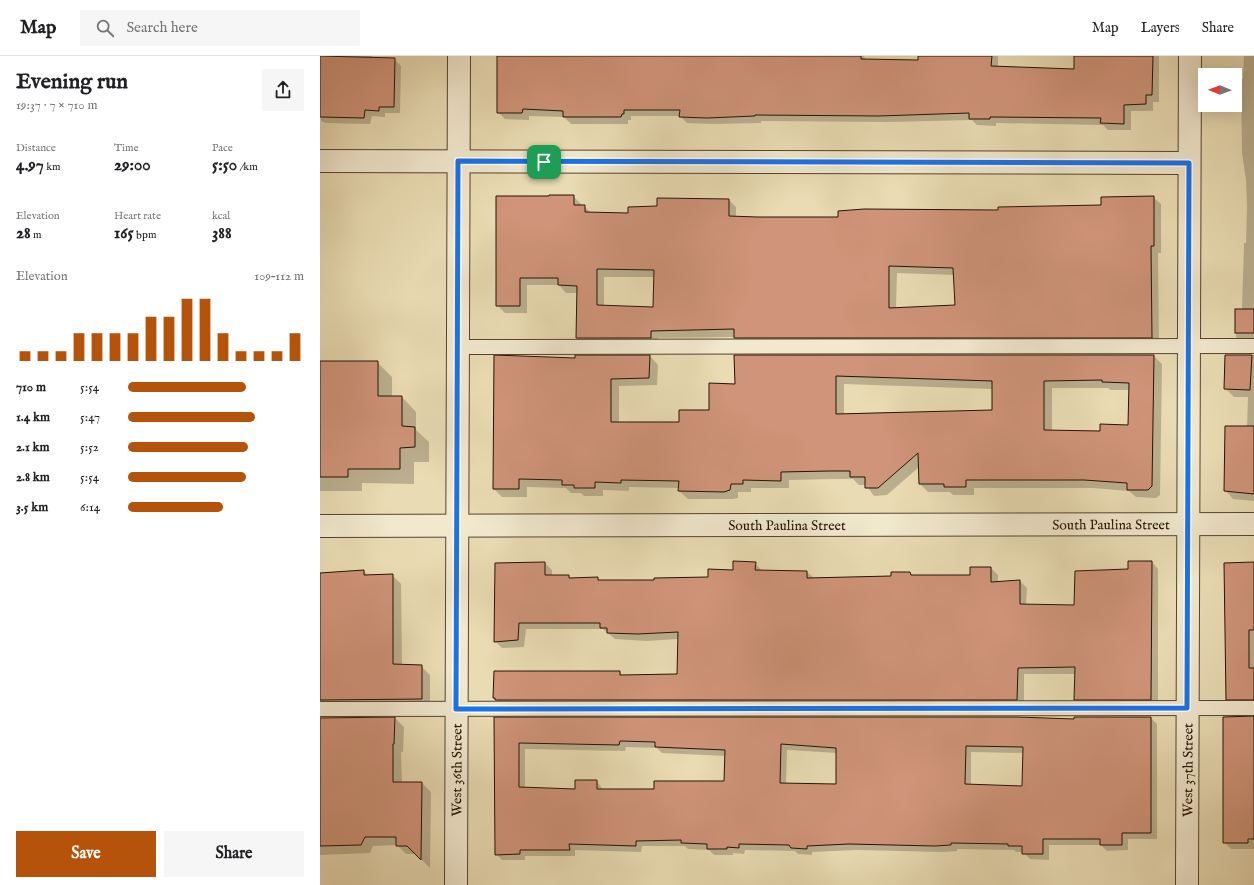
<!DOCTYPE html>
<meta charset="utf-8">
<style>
:root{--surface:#fff;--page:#f6f6f6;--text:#202124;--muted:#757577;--line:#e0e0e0;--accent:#b45309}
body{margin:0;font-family:"IM FELL English",serif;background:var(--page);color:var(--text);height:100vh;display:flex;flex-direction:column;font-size:15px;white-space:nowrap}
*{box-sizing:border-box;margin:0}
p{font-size:13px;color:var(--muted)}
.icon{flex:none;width:22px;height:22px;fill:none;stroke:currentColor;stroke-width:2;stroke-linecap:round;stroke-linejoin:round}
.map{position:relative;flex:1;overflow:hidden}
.panel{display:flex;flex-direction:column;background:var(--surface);width:320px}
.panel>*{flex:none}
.needle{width:26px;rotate:271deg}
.controls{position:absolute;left:878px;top:12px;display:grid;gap:8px}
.controls a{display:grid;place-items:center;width:44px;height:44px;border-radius:0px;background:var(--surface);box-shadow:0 4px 16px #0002;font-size:20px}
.pin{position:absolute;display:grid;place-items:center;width:34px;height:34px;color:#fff;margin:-17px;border-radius:8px;box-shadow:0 2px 6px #0006}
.round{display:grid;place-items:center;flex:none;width:42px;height:42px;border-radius:0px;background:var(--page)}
.head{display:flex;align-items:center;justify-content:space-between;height:68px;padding:0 16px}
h1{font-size:22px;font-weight:700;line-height:30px}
.figures{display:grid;grid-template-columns:repeat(3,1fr);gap:6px;height:68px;padding:4px 16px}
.figures div{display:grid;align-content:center}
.figures b{font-size:17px;font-weight:700}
.figures small{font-size:11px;font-weight:400}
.figures p{font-size:11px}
.chart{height:112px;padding:8px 16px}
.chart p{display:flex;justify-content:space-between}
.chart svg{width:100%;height:72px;margin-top:4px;stroke:var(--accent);stroke-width:6}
.cta{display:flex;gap:8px;margin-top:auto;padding:8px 16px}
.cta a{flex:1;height:46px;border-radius:0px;background:var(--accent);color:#fff;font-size:16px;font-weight:700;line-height:46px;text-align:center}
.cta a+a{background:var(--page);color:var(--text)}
ul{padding:0 16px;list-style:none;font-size:13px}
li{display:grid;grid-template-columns:64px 48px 1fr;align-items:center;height:30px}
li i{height:10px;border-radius:5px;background:var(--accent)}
header{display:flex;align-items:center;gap:24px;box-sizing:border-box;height:56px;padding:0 20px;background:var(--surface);border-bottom:1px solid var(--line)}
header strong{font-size:19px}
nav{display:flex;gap:22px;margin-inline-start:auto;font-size:14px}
.search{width:280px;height:36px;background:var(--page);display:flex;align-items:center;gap:10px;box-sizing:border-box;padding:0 14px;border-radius:0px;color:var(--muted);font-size:15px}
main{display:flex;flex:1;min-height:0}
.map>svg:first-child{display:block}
</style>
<header>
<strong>Map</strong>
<div class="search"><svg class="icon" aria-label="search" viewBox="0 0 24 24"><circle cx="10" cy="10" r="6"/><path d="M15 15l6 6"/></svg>Search here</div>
<nav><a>Map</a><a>Layers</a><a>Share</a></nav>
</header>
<main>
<section class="panel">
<div class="head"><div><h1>Evening run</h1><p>19:37 · 7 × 710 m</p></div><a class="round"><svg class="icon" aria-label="share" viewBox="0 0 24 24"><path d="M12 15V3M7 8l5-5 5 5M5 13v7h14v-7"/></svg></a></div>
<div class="figures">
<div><p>Distance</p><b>4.97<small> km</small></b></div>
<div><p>Time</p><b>29:00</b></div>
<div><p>Pace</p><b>5:50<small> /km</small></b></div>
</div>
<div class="figures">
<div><p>Elevation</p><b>28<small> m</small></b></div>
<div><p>Heart rate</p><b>165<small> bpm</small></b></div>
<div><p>kcal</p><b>388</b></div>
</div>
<div class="chart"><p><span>Elevation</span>109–112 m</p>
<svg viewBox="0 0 160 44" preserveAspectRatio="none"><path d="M5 44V38M15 44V38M25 44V38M35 44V27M45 44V27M55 44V27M65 44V27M75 44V17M85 44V17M95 44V6M105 44V6M115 44V27M125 44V38M135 44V38M145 44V38M155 44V27"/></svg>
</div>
<ul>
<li><b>710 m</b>5:54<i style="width:67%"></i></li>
<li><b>1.4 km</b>5:47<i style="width:72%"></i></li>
<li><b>2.1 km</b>5:52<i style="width:68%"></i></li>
<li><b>2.8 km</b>5:54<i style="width:67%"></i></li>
<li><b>3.5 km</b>6:14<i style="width:54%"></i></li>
</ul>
<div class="cta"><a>Save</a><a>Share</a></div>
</section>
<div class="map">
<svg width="934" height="829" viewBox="0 0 934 829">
<rect width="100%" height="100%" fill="#e9dbb3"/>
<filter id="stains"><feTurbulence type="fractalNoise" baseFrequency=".005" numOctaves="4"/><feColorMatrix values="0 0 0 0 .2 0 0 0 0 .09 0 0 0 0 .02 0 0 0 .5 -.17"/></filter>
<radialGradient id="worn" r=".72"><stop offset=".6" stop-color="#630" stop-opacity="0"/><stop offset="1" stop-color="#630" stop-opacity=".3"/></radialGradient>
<g fill="#0003" fill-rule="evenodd">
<polygon points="0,0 52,0 52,2 74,3 81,10 80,57 65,57 65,61 52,60 50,68 6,67 1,65"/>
<polygon points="178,0 543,0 547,4 599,5 599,0 678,0 678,11 755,15 755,0 839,0 839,46 833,46 833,55 811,55 811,74 788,74 783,69 676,67 676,70 657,69 652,64 567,66 441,65 441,67 394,68 367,67 360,60 311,60 311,64 308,64 308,68 251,68 244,61 209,60 209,64 185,63 178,56"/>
<polygon points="924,0 934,0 934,290 924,290 916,281 916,254 922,254 924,187 926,187 927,151 926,124 922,97 921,23 923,23"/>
<path d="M253,140L261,148V150H264L271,157L309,158L338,151L409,144L416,151V161L519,162L782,150L833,141L841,148V197H838L839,289H423L415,281L338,282V289L264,290L257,282L258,237H246L239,229H207V257H185L177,249ZM577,217L635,219L636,250L576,252ZM284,221H335L334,252L284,251Z"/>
<polygon points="934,299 934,445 913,443 905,434 927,371 928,341 914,341 905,332 906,300"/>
<path d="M330,300L338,309L337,329L299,330V367H360L390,355L416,329L415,300H834L842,308L840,439L836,442L816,441L809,435L773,432H654V439H633L630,436H608L600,428L599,411L567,439L554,440L546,429H539L533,423H517L469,424V432H431V436H418V442L412,443H368L359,435V432L309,431V435L283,434V440H264L261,437H251L246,432L207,431V441H182L174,433L256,303ZM524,328L673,333V355L524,359ZM732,332H788L791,334H810L809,370L781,376L732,375Z"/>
<polygon points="0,306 57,306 72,321 72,341 82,341 96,356 96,374 109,386 109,406 94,406 94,428 42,427 42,435 0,435"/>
<polygon points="832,506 838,513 838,650 762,650 755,643 756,618 704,618 704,650 183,651 174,641 300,616 303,620 358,619 358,583 326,585 295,583 283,573 206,573 204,591 182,592 175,585 225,507 232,514 232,520 248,520 251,523 277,522 280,525 307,525 389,522 414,515 435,507 442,515 487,516 494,522 572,521 590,517 593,520 651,520 671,512 678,519 678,526 700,525 707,532 706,549 755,550 809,514"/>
<polygon points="934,508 934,650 914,650 907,643"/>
<polygon points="44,515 48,520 73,520 81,528 82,610 101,610 110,619 110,651 2,657 0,662 75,662 84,671 83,696 81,696 82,727 102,727 111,736 110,812 96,798 86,798 77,789 53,790 50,797 0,799 0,517"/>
<polygon points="934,661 934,793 911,793 904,786"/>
<path d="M175,662L755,664L831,662L837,668V783H808V794L787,795L781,789H729V804L710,803L703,796H696L694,794L637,793V795L622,796L536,794L492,796V799L478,798L475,795L425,794L424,798L413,797V799H394L389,794L368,793L365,790H322L321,796L255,794V800H205V804H182L176,798ZM306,691L337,692L342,697L406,700L405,726L335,734H283L277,725L256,734L205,732V693L305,695ZM467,694L517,697V729L466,728ZM651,696L703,697V731L651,729Z"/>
</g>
<g fill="#cf9479" stroke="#251202" fill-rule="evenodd">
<polygon points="0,0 75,2 74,51 59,51 59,55 45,54 44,62 0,61"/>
<polygon points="177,0 541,0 541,3 598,4 598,0 672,0 671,10 754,13 754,0 833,0 832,39 826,39 826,48 804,49 804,68 780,67 781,62 670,61 670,63 649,63 649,57 559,60 435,59 435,60 387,62 359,61 360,54 304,54 304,58 302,58 301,61 243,61 243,55 203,53 202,57 177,57"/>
<path d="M229,139H254V149H265V156L308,157V151L337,150V142L409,143V160L437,161H518V155L544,153L678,154V151L781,149V141L834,140V190H831L832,282H414V273L331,275V282H256L257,230L238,229V222H200V250H176V140H229ZM569,210L633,212L635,249L569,252ZM277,213L334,214L333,251L277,249Z"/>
<rect x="915" y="253" width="19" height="24"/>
<path d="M174,299L255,302V299H330L329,322L291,323V366H359V354H389V327L415,328L414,299H834L832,430L828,434H807V427L764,424H646V431H624V428H599L598,397L558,432H545V421H530V415H509L461,416V425L423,424V428H411L410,434L404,436L358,435L359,425L301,424V427L275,426V432H254V429H242V424L199,423V433H173ZM516,320L672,325V354L516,358ZM782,324V326L809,327L808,369L780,368V375L724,374V325Z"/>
<polygon points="905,299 932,299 930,334 904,333"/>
<polygon points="0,305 58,305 58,340 82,340 82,370 95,371 95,391 80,392 80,413 28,413 28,421 0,421"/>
<polygon points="905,370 934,370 934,438 904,435"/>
<polygon points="413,505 436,506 435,514 487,515 487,522 571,520 571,516 590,516 591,519 650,519 650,511 671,511 671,526 700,524 700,548 754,549 755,515 808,513 808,505 832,505 831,644 754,644 755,611 698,612 697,644 175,644 175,642 173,642 174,615 300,615 300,619 357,618 358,576 318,578 287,577 287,572 280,572 280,567 199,567 198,584 174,586 175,507 225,506 225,519 249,519 249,522 278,521 278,524 334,524 334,522 388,521 388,513 413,514"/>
<polygon points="934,506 934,574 929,574 929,612 934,612 934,644 906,644 904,507"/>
<polygon points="44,514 44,519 73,518 73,608 102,609 102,643 0,644 0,517"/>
<polygon points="934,660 934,783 928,783 928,787 903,787 903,661"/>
<polygon points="75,661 74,688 73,688 73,726 102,726 101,804 87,790 76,790 76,781 45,781 41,789 0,790 0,662"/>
<path d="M174,661H697L754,663V661H831V777H802V789H780V783H723V798H702V790H688V788L631,787V789L615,790L529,788L487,790V793L471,792L469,789L419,788V792L407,791V793H387V788L361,787V784L316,785V790L249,788L250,794H200V798L175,799ZM300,685L335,686V691L405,694L404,725H334V733H277V724H255V733L199,731V687L299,689ZM461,688L516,692V728L460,727ZM646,690L703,691L702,730L645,728Z"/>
</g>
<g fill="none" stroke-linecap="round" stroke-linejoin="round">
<g stroke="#56442e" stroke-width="16">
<g id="lane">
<polyline points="138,291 934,290"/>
<polyline points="0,653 934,652"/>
</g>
</g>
<g stroke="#56442e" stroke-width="24">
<g id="street">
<polyline points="0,105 869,107"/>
<path id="s1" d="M0,470L934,468"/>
<path id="s2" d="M136,829L139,0"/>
<path id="s3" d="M867,829L870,0"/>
</g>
</g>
<use href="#lane" stroke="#f1e8ce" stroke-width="14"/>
<use href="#street" stroke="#f1e8ce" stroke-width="22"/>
</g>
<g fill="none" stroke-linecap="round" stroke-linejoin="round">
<g stroke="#fff" stroke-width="8">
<polygon id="route" points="138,105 869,107 867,652 136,653"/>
</g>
<use href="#route" stroke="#1a73e8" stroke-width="5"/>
</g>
<g text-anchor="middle" stroke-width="4" stroke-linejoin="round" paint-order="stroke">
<g font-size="14" fill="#251202" stroke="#f1e8ce">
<text dy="5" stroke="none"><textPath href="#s1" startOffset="467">South Paulina Street</textPath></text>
<text dy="5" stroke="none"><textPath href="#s1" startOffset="791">South Paulina Street</textPath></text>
<text dy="5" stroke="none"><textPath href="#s2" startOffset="115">West 36th Street</textPath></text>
<text dy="5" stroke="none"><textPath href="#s3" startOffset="115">West 37th Street</textPath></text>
</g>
</g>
<rect width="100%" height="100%" filter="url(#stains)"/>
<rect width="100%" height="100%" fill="url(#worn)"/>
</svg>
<div class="controls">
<a><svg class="needle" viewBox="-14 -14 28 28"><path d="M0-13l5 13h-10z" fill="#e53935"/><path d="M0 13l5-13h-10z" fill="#757577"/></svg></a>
</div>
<div class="pin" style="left:224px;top:106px;background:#1e9e55"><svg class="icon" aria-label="arrive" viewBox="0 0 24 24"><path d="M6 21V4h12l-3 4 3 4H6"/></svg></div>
</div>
</main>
